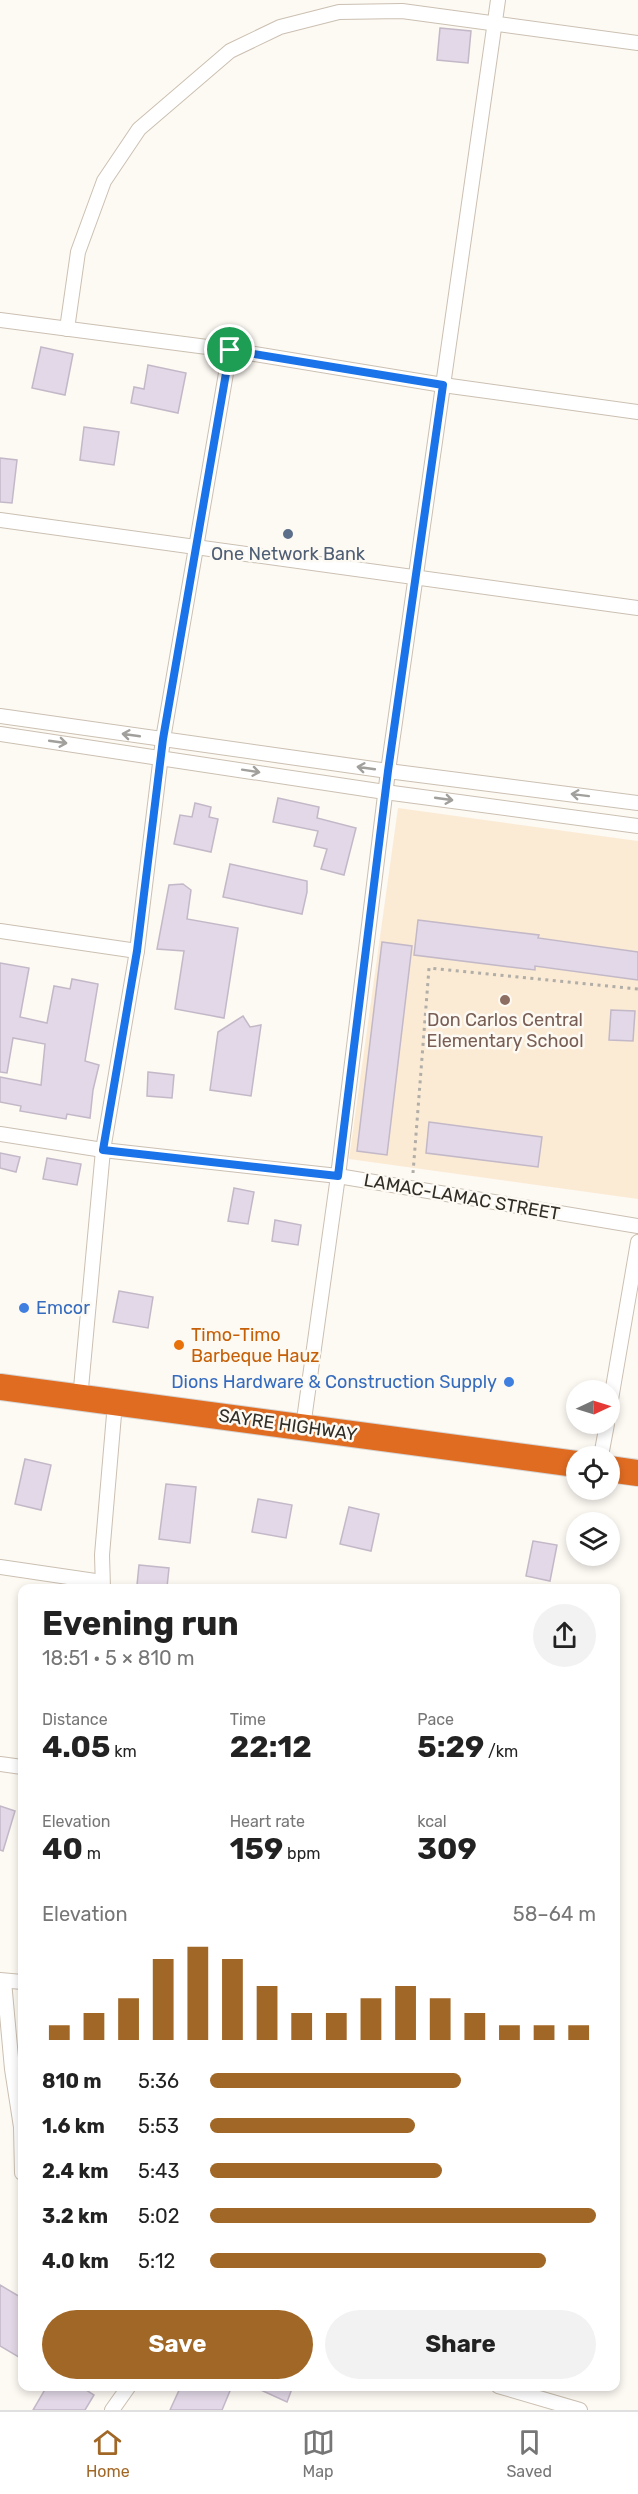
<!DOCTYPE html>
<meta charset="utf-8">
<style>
:root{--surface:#fff;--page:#f2f2f2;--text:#222;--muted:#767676;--line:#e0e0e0;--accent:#a16726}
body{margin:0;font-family:Rubik,sans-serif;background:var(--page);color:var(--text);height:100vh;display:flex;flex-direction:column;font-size:22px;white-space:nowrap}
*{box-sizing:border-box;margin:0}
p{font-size:20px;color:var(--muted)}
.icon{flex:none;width:33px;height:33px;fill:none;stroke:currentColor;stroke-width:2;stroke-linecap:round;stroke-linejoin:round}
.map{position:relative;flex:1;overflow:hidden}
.drawer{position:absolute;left:18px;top:1584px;width:602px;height:807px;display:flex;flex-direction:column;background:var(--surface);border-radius:12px;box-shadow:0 3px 9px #0003}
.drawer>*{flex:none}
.needle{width:39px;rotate:86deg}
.fabs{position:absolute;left:566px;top:1380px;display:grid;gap:12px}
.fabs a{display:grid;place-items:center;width:54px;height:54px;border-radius:50%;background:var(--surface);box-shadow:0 3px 9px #0003;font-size:30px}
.pin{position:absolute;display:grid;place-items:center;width:51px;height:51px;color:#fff;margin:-26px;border:3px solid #fff;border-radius:50%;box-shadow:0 2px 6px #0007}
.round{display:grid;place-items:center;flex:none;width:63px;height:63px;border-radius:32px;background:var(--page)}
.overview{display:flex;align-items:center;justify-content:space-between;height:102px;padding:0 24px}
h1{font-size:33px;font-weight:700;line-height:45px}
.metrics{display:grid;grid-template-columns:repeat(3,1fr);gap:9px;height:102px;padding:6px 24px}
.metrics div{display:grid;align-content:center}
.metrics b{font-size:30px;font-weight:700}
.metrics small{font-size:16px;font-weight:400}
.metrics p{font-size:16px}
.chart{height:168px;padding:12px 24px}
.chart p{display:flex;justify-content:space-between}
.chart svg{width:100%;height:108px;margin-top:6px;stroke:var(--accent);stroke-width:6}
.button{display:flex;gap:12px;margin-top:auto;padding:12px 24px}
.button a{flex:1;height:69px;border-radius:36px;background:var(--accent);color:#fff;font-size:24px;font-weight:700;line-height:69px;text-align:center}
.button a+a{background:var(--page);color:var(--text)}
ul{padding:0 24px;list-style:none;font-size:20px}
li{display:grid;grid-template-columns:96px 72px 1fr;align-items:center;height:45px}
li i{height:15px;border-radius:8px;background:var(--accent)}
.tabs{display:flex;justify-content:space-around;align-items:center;height:84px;border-top:2px solid var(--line);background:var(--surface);font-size:16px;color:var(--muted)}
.tabs a{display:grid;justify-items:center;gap:3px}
.tabs .on{color:var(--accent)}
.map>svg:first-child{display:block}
</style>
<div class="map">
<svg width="638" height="2410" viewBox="0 0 638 2410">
<rect width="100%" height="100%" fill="#fdf9f3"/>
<polygon fill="#fbebd5" points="398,808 638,841 638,1199 349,1159"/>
<g fill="#e2d8e7" stroke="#c3b8c7" stroke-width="1.5">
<polygon points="440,28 471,31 468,63 437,60"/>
<polygon points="41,347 73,354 65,395 32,388"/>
<polygon points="148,365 186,373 178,413 131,403 134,387 144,389"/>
<polygon points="84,427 119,432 114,465 80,460"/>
<polygon points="0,458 17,460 12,503 0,502"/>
<polygon points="278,798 319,807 317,818 356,828 344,875 321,869 327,849 314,846 318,831 273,822"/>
<polygon points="195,803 211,807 209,817 218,819 211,852 174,844 180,815 192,817"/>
<polygon points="230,864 307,881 307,892 302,914 223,897"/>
<polygon points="183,884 191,890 187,919 238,928 224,1018 175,1009 184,951 157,949 169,885"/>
<polygon points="418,920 539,935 538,938 638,952 638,980 535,966 535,970 414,955"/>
<polygon points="382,942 412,946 387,1155 357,1151"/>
<polygon points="0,963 29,968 20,1017 47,1023 54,986 70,989 72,979 98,984 85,1061 99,1065 93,1090 90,1118 67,1114 66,1119 20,1111 21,1106 0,1102 0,1077 41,1085 45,1044 13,1038 7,1073 0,1072"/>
<polygon points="611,1010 635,1011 633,1041 609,1040"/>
<polygon points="243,1016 250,1027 261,1025 251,1096 210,1090 218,1032"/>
<polygon points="148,1072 174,1075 172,1098 147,1096"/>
<polygon points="429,1122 542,1137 538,1167 426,1153"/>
<polygon points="0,1153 20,1157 16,1172 0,1168"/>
<polygon points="47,1158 81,1164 77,1185 43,1179"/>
<polygon points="234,1188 254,1192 248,1224 228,1221"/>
<polygon points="275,1220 301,1225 298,1245 272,1241"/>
<polygon points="119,1291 153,1297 148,1328 113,1322"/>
<polygon points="25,1459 51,1465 41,1510 15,1504"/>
<polygon points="166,1484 196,1487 190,1543 159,1539"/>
<polygon points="258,1499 292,1505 286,1538 252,1532"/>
<polygon points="349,1507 379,1514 371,1551 340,1544"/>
<polygon points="533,1541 557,1545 550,1581 526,1576"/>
<polygon points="139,1565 169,1568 167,1587 137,1585"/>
<polygon points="0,1806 15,1811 3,1851 0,1850"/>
<polygon points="0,2285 22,2298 22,2359 0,2346"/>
<polygon points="47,2386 80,2386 94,2395 85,2410 33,2410"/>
<polygon points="181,2386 232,2386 222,2410 170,2410"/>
<polygon points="252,2386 293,2386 287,2402"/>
</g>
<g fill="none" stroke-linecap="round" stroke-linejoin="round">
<g stroke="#cbc0b2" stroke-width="16">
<g id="street">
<polyline points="0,320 230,350 443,385 638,412"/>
<polyline points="67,329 78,252 104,181 139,129 230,51 280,27 339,12 402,11 638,43"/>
<polyline points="0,520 638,608"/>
<polyline points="0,716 388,771 638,803"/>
<polyline points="0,734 385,792 638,826"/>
<polyline points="0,931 137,951"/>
<polyline points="0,1134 103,1150 338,1176 638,1226"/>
<polyline points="80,1399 103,1150 137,951 163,739 230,350"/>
<polyline points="609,1411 638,1242"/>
<polyline points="303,1427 338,1176 388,771 498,0"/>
<polyline points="601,1456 607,1424"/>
<polyline points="0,1567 102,1582"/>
<polyline points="103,1588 102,1555 115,1403"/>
<polyline points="0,1764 22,1767"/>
<polyline points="0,1980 22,1982"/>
<polyline points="4,1981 12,2069 21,2127 22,2173"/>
<polyline points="498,2386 580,2410"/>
<polyline points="112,2410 129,2386"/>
</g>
</g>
<g stroke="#d6d5d4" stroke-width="28">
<g id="highway">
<polyline points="0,1387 576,1464"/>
<polyline points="609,1469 638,1473"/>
</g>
</g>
<polyline stroke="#b1ada7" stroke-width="3" stroke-dasharray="3 4.5" stroke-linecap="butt" points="413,1173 429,968 638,989"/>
<use href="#street" stroke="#fff" stroke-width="14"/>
<use href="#highway" stroke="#e06c22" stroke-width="26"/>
</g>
<defs><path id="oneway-shaft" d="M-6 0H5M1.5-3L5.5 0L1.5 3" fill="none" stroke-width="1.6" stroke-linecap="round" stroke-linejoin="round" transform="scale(1.5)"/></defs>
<g stroke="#a2a09d">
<use href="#oneway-shaft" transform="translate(131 735) rotate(-172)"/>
<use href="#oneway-shaft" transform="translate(58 742) rotate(8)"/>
<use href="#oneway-shaft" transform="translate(366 768) rotate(-172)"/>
<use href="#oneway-shaft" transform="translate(251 771) rotate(9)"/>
<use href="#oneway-shaft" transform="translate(580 795) rotate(-173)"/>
<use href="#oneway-shaft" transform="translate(444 799) rotate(8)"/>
</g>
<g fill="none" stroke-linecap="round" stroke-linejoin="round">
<g stroke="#fff" stroke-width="12">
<polygon id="route" points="230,350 443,385 388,771 338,1176 103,1150 137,951 163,739"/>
</g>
<use href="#route" stroke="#1a73e8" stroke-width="8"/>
</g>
<circle fill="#5c6f8a" stroke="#fdf9f3" stroke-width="2" cx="288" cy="534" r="6"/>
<circle fill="#8d6e63" stroke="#fdf9f3" stroke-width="2" cx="505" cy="1000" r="6"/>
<g fill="#3f7fe0" stroke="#fdf9f3" stroke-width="2">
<circle cx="24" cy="1308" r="6"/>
<circle cx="509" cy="1382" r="6"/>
</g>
<circle fill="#e8710a" stroke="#fdf9f3" stroke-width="2" cx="179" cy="1345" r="6"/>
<g text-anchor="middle" stroke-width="5" stroke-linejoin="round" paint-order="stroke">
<g font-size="18" fill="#4e5e75" stroke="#fdf9f3">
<text x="288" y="560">One Network Bank</text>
</g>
<g font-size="18" fill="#785e54" stroke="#fdf9f3">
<text x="505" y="1026">Don Carlos Central<tspan x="505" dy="21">Elementary School</tspan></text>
</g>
<g font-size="18" fill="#302c26" stroke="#fdf9f3">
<text transform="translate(462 1197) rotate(10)" y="6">LAMAC-LAMAC STREET</text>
<text transform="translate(288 1425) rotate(8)" y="6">SAYRE HIGHWAY</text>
</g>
<g font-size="18" fill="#366cbe" stroke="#fdf9f3" text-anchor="start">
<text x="36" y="1314">Emcor</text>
<text x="497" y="1388" text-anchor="end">Dions Hardware &amp; Construction Supply</text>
</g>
<g font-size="18" fill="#c56008" stroke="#fdf9f3" text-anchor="start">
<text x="191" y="1341">Timo-Timo<tspan x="191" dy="21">Barbeque Hauz</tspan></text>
</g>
</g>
</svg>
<div class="fabs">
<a><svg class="needle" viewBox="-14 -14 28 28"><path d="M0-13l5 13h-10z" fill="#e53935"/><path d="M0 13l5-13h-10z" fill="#767676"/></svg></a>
<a><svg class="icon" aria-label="locate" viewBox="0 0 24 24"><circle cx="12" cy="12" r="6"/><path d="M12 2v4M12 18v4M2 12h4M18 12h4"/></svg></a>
<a><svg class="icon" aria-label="layers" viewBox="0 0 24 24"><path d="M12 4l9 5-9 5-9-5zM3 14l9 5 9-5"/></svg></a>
</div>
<div class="pin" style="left:230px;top:350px;background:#1e9e55"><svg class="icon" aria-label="arrive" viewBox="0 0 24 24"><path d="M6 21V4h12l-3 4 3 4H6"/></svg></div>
<section class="drawer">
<div class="overview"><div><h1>Evening run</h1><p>18:51 · 5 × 810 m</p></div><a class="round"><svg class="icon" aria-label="share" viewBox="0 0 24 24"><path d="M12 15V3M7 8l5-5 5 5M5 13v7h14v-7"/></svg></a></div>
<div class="metrics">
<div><p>Distance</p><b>4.05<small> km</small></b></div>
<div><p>Time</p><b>22:12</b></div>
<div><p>Pace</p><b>5:29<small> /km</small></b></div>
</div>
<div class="metrics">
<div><p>Elevation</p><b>40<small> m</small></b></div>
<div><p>Heart rate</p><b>159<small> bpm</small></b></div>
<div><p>kcal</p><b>309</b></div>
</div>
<div class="chart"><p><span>Elevation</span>58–64 m</p>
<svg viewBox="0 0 160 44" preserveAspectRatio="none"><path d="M5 44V38M15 44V33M25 44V27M35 44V11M45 44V6M55 44V11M65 44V22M75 44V33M85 44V33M95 44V27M105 44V22M115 44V27M125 44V33M135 44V38M145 44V38M155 44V38"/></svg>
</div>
<ul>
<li><b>810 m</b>5:36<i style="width:65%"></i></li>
<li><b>1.6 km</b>5:53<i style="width:53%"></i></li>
<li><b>2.4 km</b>5:43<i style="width:60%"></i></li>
<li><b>3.2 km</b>5:02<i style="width:100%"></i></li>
<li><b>4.0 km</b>5:12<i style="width:87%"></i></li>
</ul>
<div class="button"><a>Save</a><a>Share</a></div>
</section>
</div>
<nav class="tabs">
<a class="on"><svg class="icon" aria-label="home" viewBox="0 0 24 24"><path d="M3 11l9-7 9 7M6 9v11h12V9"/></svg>Home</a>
<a><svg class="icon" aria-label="map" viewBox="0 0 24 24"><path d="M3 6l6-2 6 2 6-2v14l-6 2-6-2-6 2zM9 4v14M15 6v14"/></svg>Map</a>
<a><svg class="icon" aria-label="saved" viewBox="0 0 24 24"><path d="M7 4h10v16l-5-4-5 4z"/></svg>Saved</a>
</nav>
